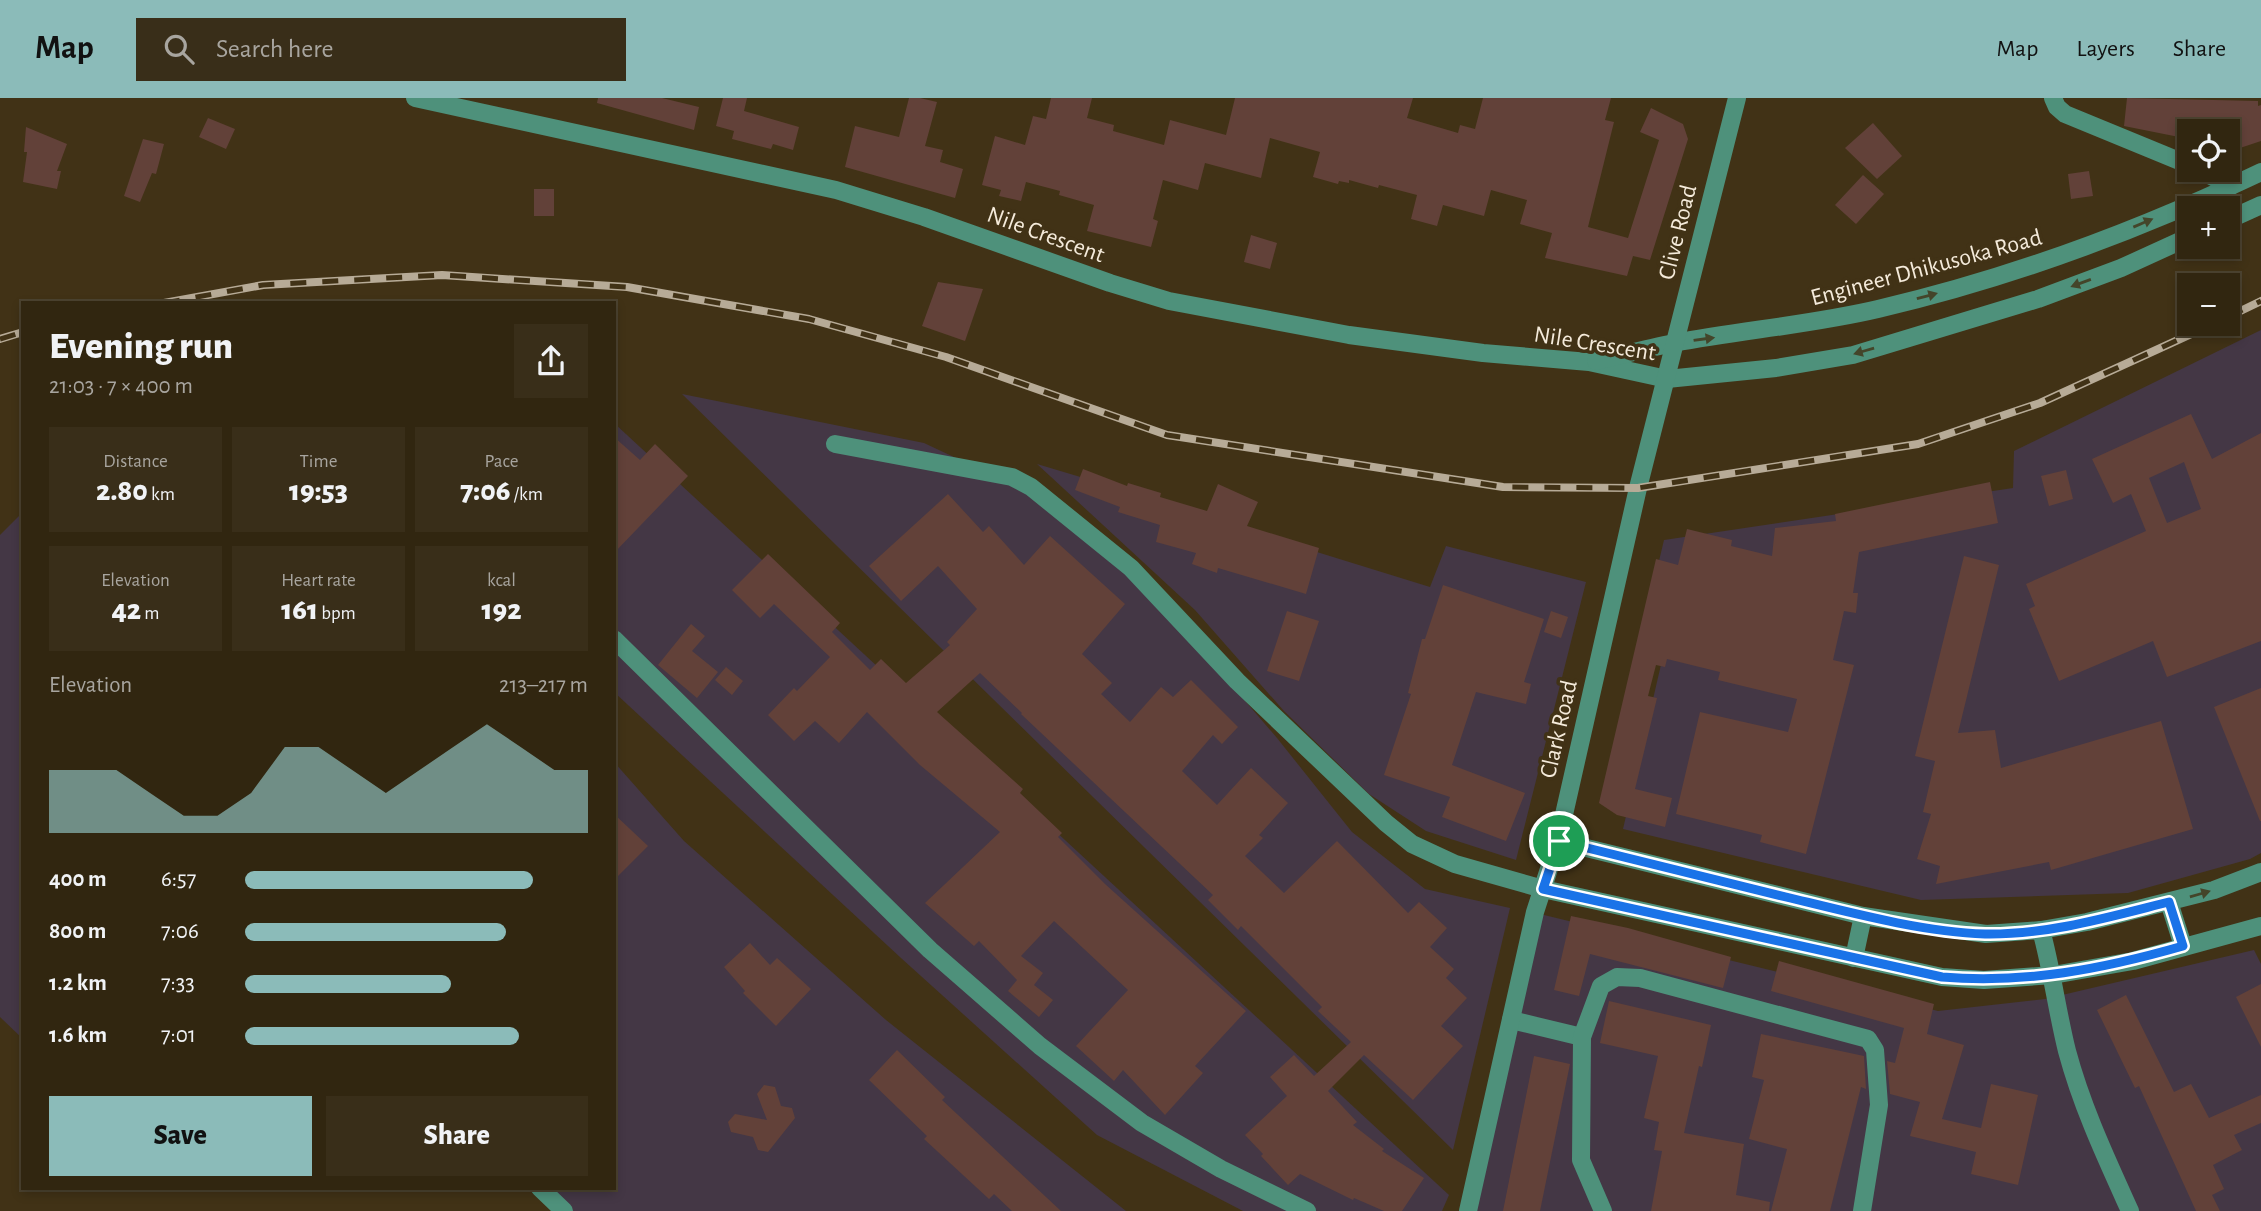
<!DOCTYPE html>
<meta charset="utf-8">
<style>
:root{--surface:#312610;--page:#392e19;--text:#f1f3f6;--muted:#a8a59f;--line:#4c4330;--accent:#8bbbb9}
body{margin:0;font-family:"Alegreya Sans",sans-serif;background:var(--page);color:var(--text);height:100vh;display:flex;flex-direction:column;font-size:26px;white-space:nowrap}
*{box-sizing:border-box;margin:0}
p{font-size:23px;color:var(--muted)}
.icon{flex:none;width:38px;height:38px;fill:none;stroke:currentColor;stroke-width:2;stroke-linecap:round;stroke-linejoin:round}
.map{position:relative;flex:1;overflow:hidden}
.panel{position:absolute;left:21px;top:203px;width:595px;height:889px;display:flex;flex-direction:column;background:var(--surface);border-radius:0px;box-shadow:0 4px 10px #0003,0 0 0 2px var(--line)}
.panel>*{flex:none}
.controls{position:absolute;left:2177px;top:21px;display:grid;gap:14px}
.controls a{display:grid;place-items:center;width:63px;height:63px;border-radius:0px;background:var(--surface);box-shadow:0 4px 10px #0003,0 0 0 2px var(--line);font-size:35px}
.pin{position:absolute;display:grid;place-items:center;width:60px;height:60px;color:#fff;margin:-30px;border:4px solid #fff;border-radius:50%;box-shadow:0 2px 7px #0007}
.round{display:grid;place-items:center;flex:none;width:74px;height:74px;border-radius:0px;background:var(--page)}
.summary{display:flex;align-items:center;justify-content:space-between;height:119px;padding:0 28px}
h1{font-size:38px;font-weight:800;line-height:52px}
.stats{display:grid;grid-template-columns:repeat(3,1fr);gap:10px;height:119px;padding:7px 28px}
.stats div{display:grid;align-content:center;border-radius:0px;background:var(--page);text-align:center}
.stats b{font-size:30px;font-weight:800}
.stats small{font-size:19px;font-weight:400}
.stats p{font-size:19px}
.chart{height:196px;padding:14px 28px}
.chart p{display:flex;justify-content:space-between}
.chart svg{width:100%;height:126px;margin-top:7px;fill:var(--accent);opacity:.7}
.primary-button{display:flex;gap:14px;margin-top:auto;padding:14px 28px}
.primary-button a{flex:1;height:80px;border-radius:0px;background:var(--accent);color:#111;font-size:28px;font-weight:800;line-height:80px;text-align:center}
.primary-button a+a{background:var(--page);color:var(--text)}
ul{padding:0 28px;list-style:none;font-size:23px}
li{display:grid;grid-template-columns:112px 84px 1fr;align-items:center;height:52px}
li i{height:18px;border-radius:9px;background:var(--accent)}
header{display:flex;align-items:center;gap:42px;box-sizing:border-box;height:98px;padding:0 35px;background:var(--accent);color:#111}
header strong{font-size:33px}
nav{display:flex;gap:38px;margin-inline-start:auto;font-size:24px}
.search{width:490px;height:63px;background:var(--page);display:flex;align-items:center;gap:18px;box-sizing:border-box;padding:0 24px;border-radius:0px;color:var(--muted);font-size:26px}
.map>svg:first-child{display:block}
</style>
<header>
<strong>Map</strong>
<div class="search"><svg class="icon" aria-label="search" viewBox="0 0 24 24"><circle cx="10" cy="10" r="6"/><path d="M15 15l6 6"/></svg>Search here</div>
<nav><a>Map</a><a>Layers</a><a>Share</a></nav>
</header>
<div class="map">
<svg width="2261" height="1113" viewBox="0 0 2261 1113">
<rect width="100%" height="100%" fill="#413216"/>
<g fill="#443745">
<polygon points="2261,232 2261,755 2250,761 2128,795 1921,802 1623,731 1678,493 1653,488 1664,442 2013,390 2014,353"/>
<polygon points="682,296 924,345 1050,404 1131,470 1277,640 1352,734 1425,791 1510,810 1453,1052"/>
<polygon points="614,325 1449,1097 1442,1113 1243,1113 1097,1037 901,860 614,594"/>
<polygon points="1037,366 1164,404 1259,436 1430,489 1446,448 1586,484 1516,762 1426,733 1369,696 1284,613 1195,512"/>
<polygon points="23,414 23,941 0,919 0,437"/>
<polygon points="614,664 684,743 886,922 1126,1113 564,1113 540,1090 614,1090"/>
<polygon points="1540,816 1938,913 2045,901 2254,852 2261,866 2261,1113 1472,1113"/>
</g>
<g fill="#624139" fill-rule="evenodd">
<polygon points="598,0 662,0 699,9 694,32 597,5"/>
<polygon points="723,0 747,0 744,13 799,29 793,52 773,46 771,51 732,41 734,33 716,28"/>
<polygon points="909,0 920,0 937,4 925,48 943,52 940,64 963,71 955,100 845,69 855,28 899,39"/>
<polygon points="1051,0 1092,0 1087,20 1114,27 1113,33 1164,47 1170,22 1226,37 1235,0 1413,0 1407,20 1458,35 1460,27 1475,31 1483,0 1611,0 1605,22 1614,24 1588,129 1628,140 1659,42 1640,34 1651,10 1683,26 1688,41 1650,162 1633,158 1627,178 1545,160 1552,135 1520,126 1527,102 1491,92 1484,118 1443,107 1437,128 1411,121 1417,97 1379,87 1378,90 1349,82 1349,85 1339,83 1338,86 1313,79 1320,54 1270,40 1261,80 1205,65 1198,92 1163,82 1153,121 1158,123 1151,149 1087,133 1094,107 1059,97 1060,93 1026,84 1021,103 999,98 1001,92 982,87 995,38 1025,47 1033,18 1046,21"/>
<polygon points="2127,0 2258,3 2258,8 2261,7 2261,43 2228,54 2228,31 2189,31 2189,41 2124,28"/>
<polygon points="208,20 235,31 226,51 199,39"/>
<polygon points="1873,25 1902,58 1877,81 1845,50"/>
<polygon points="26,29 67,46 57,73 61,73 57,91 23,84 27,54 24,54"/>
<polygon points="143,41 164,46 156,76 152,75 140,104 124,98"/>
<polygon points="2089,73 2093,98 2071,101 2068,76"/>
<polygon points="1863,77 1884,96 1856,126 1835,107"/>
<rect x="534" y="91" width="20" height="27"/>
<polygon points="1251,137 1277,145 1270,171 1244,164"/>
<polygon points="938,184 983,191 965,243 922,228"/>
<path d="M2191,316L2212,361L2261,335V543L2167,579L2153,543L2059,583L2029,511L2035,508L2026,486L2146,433L2131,396L2113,405L2092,361ZM2184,364L2201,411L2167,425L2149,380Z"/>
<polygon points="614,339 640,362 655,346 688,378 614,455"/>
<polygon points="1083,371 1127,388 1128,385 1161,395 1160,399 1207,413 1218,386 1258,404 1247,428 1319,450 1306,496 1218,470 1217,475 1192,466 1196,455 1156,444 1160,427 1118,414 1120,409 1075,392"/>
<polygon points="2066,372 2073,401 2049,408 2041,378"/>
<polygon points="1990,384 1998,425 1859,454 1853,495 1858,495 1856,515 1844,513 1833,562 1854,567 1806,756 1760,744 1762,737 1676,716 1700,614 1788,634 1797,601 1718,582 1720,574 1667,561 1665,569 1656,567 1648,598 1657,600 1635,691 1672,700 1665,729 1617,717 1599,705 1656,461 1678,467 1687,431 1732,442 1731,448 1772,458 1775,430 1836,423 1835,416"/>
<polygon points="948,396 983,434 989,428 1024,467 1050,438 1125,506 1082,556 1112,585 1101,596 1130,624 1161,589 1173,599 1191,582 1238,629 1222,646 1213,637 1182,673 1217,707 1251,670 1288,705 1259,737 1263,740 1245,758 1284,795 1337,743 1408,815 1419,804 1447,830 1430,849 1454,871 1446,880 1467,900 1441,928 1463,948 1413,1002 1364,957 1328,993 1357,1024 1353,1027 1384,1051 1382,1053 1424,1080 1402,1113 1384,1113 1354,1100 1353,1102 1300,1076 1288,1087 1261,1058 1263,1056 1245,1037 1287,998 1270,979 1294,957 1314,978 1351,944 1318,913 1322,909 1241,828 1238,832 1208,802 1213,797 1021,616 1022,615 980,575 937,614 1023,691 1020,695 1062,735 1058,739 1105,786 1246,913 1195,968 1203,975 1165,1017 1123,972 1114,983 1076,948 1128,892 1054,823 1021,858 1043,875 1034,887 1053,902 1039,919 1008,893 1017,882 979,843 974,848 925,805 1000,734 920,667 867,614 839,645 815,623 794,643 768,617 794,590 797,593 830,559 774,506 760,520 732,492 768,456 840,525 832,534 870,572 881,561 906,585 950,547 947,544 977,511 938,468 901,503 869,468"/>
<polygon points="1964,458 1999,467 1958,635 1995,632 2001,670 2161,623 2193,731 2051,772 2049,764 1936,786 1940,768 1917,761 1931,716 1923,714 1935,663 1915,658"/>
<polygon points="1443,487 1544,521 1524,584 1531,586 1526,606 1476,594 1452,667 1525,695 1506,743 1442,719 1450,699 1384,677 1411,596 1408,595 1422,541 1425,541"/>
<polygon points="1287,513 1319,523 1299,583 1267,573"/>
<polygon points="1551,513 1568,519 1561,540 1544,534"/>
<polygon points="691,526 705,538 692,553 718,574 697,600 658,567"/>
<polygon points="726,569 743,583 732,597 715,582"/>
<polygon points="2261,590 2261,723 2260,723 2214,609"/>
<polygon points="614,716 648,748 614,782"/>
<polygon points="1571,818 1628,830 1731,859 1723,890 1590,856 1579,898 1554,892"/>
<polygon points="750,845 770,867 777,860 811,891 776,928 743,895 745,893 724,869"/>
<polygon points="1779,863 1934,906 1927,936 1964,947 1942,1021 1981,1030 1991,986 2038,997 2018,1087 1971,1076 1976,1054 1910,1038 1920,1004 1890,996 1887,963 1895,965 1904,930 1771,893"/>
<polygon points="2261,886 2261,949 2236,899"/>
<polygon points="2126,897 2174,994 2191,986 2209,1020 2261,997 2261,1025 2234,1037 2242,1052 2213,1067 2224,1091 2212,1097 2220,1113 2196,1113 2139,988 2135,990 2097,912"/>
<polygon points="1609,903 1711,927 1702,969 1699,968 1684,1035 1744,1046 1736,1097 1770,1104 1769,1113 1651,1113 1662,1053 1654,1052 1659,1024 1644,1020 1658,958 1600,945"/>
<polygon points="1761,936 1864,958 1866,991 1861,989 1830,1113 1771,1113 1787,1051 1749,1041 1764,982 1752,979"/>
<polygon points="897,952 945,999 942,1002 1061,1113 1012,1113 994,1096 989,1101 924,1041 927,1038 869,982"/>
<polygon points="1534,958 1570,966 1540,1113 1503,1113"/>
<polygon points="764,987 775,989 781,1008 792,1010 795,1020 768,1054 758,1052 753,1039 731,1034 728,1024 735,1016 767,1022 757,996"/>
</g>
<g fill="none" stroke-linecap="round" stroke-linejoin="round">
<g stroke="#4e917b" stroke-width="18">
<polyline points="415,0 836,92 924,119 1110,185 1169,203 1349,237 1483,255 1589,264 1667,281 1776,270 1853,257 2038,201 2121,170 2189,139"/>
<polyline points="2053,0 2057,9 2065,16 2189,67"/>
<polyline points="2199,72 2231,88"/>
<polyline points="2228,122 2261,107"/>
<path d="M1596,263C1622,257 1648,250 1674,245C1742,232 1810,227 1878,211C2010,180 2138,133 2261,74"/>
<polyline points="835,346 1012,379 1031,389 1131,470 1237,583 1386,725 1412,746 1455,766 1543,791 1942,879 1984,882 2053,877 2133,863 2261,828"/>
<polyline points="614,541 930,852 1040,948 1142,1025 1221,1071 1307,1113"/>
<polyline points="1558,743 1863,818 1986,836 2041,832 2087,824 2214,792 2261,774"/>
<polyline points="2169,804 2183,848"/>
<path d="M2041,832C2052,872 2057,913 2067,953C2082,1009 2106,1060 2130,1113"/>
<polyline points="1854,860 1863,818"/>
<polyline points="1511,922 1582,939"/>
<polyline points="540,1090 564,1113"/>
<polyline points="1468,1113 1535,814 1558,743 1638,390 1737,0"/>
<polyline points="1603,1113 1581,1062 1582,939 1601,888 1617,879 1640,880 1868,941 1875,952 1879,1007 1862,1113"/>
</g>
<g stroke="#b7ab97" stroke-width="8">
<g id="rail">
<polyline points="164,205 263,187 442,177 627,189 809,221 946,259 1167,337 1503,389 1638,390 1918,346 2040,305 2213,226"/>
<polyline points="2228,219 2261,203"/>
<polyline points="0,241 23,234"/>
</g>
</g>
<use href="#rail" stroke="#413216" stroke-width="5" stroke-dasharray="16" stroke-linecap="butt"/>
</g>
<defs><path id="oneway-solid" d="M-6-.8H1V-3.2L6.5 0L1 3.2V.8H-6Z" transform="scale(1.75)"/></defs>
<g fill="#44452a">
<use href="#oneway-solid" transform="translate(2143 125) rotate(-23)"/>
<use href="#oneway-solid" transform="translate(2081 185) rotate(160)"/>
<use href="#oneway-solid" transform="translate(1927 198) rotate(-15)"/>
<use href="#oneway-solid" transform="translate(1704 241) rotate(-8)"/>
<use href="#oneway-solid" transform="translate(1864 253) rotate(164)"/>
<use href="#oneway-solid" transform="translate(2200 796) rotate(-16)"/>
</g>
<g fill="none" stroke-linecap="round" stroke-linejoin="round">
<g stroke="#fff" stroke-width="14">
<path id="route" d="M1559,743C1634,761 1710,780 1786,799C1848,814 1922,834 1985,836C2048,837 2109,819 2169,804L2183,848C2103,871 2025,886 1942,879L1543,791Z"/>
</g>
<use href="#route" stroke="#1a73e8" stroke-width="9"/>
</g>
<g text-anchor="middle" stroke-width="7" stroke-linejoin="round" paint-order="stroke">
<g font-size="24" fill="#f5ebdb" stroke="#413216">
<text transform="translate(1677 134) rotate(-76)" y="8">Clive Road</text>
<text transform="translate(1046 136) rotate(20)" y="8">Nile Crescent</text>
<text transform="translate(1926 169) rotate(-15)" y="8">Engineer Dhikusoka Road</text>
<text transform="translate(1595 245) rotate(9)" y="8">Nile Crescent</text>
<text transform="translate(1558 631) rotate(-77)" y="8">Clark Road</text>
</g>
</g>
</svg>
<div class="controls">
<a><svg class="icon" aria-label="locate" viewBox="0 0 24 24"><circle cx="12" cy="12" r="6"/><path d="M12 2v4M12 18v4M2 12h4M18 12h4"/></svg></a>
<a>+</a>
<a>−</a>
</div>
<div class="pin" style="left:1559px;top:743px;background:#1e9e55"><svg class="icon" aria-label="arrive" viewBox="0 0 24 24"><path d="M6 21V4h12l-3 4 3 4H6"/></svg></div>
<section class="panel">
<div class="summary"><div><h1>Evening run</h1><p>21:03 · 7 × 400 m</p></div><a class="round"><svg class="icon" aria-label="share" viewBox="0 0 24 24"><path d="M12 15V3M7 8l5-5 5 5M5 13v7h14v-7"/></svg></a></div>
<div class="stats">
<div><p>Distance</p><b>2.80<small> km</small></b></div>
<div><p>Time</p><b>19:53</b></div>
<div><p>Pace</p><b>7:06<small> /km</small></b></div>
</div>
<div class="stats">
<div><p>Elevation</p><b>42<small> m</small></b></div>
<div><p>Heart rate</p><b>161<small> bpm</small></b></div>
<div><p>kcal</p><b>192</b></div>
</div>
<div class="chart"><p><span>Elevation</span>213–217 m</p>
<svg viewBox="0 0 160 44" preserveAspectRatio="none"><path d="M0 44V22L10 22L20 22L30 30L40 38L50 38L60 30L70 14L80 14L90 22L100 30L110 22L120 14L130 6L140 14L150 22L160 22V44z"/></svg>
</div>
<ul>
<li><b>400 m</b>6:57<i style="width:84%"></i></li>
<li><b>800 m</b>7:06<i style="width:76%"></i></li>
<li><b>1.2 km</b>7:33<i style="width:60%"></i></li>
<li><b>1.6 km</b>7:01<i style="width:80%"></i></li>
</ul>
<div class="primary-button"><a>Save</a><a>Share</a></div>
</section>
</div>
